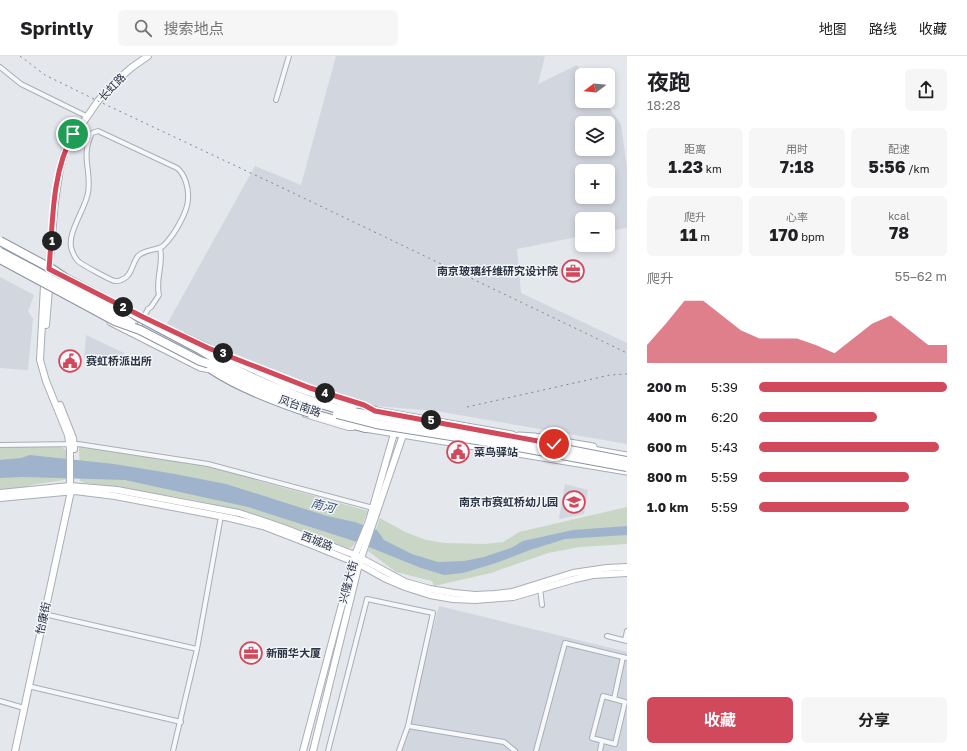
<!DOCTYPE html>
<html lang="zh">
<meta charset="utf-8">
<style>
:root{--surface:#fff;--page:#f6f6f6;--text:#202124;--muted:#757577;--line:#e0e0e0;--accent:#d1495b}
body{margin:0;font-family:"Golos Text","Noto Sans SC",sans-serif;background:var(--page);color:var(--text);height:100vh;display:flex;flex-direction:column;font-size:15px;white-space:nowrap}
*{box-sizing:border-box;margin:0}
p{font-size:13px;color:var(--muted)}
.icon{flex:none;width:22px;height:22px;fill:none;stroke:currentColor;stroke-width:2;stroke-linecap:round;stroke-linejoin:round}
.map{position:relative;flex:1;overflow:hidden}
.panel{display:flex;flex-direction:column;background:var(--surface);width:340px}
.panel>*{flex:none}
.needle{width:26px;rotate:254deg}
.buttons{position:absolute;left:575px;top:12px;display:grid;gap:8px}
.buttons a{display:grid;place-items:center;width:40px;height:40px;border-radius:6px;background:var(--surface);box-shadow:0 2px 6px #0003;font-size:20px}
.pin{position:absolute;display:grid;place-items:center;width:34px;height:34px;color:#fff;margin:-17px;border:2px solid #fff;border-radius:50%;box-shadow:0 1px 4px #0007}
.km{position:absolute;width:20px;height:20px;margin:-10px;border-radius:50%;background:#222;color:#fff;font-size:11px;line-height:20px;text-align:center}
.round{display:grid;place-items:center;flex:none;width:42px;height:42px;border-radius:6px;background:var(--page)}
.summary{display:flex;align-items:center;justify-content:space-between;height:68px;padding:0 20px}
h1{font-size:22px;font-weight:700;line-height:30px}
.figures{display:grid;grid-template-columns:repeat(3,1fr);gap:6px;height:68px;padding:4px 20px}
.figures div{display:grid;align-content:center;border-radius:6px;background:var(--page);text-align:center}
.figures b{font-size:17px;font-weight:700}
.figures small{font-size:11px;font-weight:400}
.figures p{font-size:11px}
.chart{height:112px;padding:8px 20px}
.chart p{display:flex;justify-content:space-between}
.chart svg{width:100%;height:72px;margin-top:4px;fill:var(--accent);opacity:.7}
.primary-button{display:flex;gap:8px;margin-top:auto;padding:8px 20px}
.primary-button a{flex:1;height:46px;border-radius:6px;background:var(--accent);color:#fff;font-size:16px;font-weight:700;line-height:46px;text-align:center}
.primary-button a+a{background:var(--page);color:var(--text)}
ul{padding:0 20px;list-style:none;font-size:13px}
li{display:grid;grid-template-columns:64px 48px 1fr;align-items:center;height:30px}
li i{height:10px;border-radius:5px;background:var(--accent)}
header{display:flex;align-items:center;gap:24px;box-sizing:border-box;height:56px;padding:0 20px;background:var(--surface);border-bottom:1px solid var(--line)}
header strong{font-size:19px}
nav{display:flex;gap:22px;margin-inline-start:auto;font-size:14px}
.search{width:280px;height:36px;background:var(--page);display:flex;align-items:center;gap:10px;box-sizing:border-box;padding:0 14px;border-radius:6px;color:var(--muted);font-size:15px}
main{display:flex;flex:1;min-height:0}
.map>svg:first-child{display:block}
</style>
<header>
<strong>Sprintly</strong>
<div class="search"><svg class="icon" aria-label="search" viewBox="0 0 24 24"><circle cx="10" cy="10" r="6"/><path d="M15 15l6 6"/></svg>搜索地点</div>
<nav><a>地图</a><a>路线</a><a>收藏</a></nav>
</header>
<main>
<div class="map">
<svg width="627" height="695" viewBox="0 0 627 695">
<rect width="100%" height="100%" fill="#e4e7ec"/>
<g fill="#d2d6de" fill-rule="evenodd">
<path d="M336,0H545L538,28L577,9L584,19H582V45H604L621,68L627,112V172L608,175V163H582V180L517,193L521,237L627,287V388L436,355L364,349L310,332L274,319L167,268L255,110L301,129ZM582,67H608V93H582ZM582,115H608V141H582Z"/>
<polygon points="0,221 34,239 28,255 33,263 28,314 0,312"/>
<polygon points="86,279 124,297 117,310 84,302"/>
<polygon points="565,428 588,434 584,458 559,463"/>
<polygon points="439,550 627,596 627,695 401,695"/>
</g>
<g fill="#c9d6c5">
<polygon points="59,390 66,394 68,422 64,424 31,429 0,441 0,391"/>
<path d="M79,390L205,410L368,455L354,489L350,492L346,491C308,477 270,461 230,452C182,440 134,434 85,427L80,425Z"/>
<polygon points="627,451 627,488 580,491 548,497 491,517 434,530 432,525 396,516 368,495 380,462 405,476 426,484 445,487 485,488 503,486 519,476"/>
</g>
<polygon fill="#9fb4cc" points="30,399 114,408 175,418 226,428 327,460 355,466 377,474 384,484 412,498 438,506 464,505 484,501 511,492 523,485 573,474 627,470 627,479 565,483 530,494 496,507 463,517 444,519 421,512 354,485 248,451 125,424 23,421 0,422 0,404 21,402"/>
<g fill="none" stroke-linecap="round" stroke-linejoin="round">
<g stroke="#a9aeb7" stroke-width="6">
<g id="street">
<polyline points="0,11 21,28 86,60"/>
<polyline points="276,44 289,0"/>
<path d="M98,75L177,112C185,118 189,133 188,143C188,156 173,181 163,190C156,195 145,193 138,200C132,207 132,221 121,224C120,225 117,225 115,225C110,224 81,208 78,205C75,202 72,195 71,191C68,176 85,153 88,137C92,114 80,102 92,77Z"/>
<path d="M137,274L148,253L151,251L159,239C155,223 164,208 160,192"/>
<polyline points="280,321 299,328"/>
<polyline points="325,337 368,351"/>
<polyline points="305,359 348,372 353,372"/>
<polyline points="0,389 78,388 208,408 373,452"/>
<polyline points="540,532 542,549"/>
<polyline points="44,558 197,593"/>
<polyline points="607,580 627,585"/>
<polyline points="625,584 627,575"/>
<polyline points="28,630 181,666"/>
<polygon points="603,640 625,646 615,688 592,682"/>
<polyline points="614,643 623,601"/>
<polyline points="0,645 24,652"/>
<polyline points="408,670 504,686 515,695"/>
<polyline points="173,695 197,593 221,460"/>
<polyline points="328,695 367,543 433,557 408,670 399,695"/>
<polyline points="536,695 565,587 627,602"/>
<polyline points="600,695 602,685"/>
</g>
</g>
<g stroke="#a9aeb7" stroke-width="8">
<g id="secondary">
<polyline points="46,269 49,233"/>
<polyline points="60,349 73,382 74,393"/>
<polyline points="0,437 70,430 117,434 239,457 281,471 355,499 405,526 430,533 454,537 475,539 495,538 512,536 573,517 607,512 627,511"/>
<polyline points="0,442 75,435 115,440 230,462 263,470 307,487 359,508 384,522 405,531 430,539 453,543 475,544 513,541 575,523 593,519 627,517"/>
<polyline points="15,695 71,435 70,430 70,392 68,379 46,325 40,304 44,230 49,213 55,146 60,113 64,98 68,88 98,45 113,28 131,12 148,0"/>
<polyline points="303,695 355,499 369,465 395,374"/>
<polyline points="313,695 359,508 404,376"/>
</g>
</g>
<g stroke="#a3abb8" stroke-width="9">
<g id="primary">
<polyline points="111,266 200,311 216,314"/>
<polyline points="182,280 208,292 216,300"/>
<polyline points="238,311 267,324"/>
<polyline points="293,334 323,344"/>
<polyline points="370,355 375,355 512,379"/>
<polyline points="361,369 365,372 627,415"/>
<polyline points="519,380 534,381 593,391"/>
<polyline points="587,393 627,400"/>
</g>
</g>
<g stroke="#8b94a3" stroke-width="10">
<g id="highway">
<polyline points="353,350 375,355"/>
<polyline points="310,357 365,372"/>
</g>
</g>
<use href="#street" stroke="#f7f8fa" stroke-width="4"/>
<use href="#secondary" stroke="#fff" stroke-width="6"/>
<use href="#primary" stroke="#fff" stroke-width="7"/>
<use href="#highway" stroke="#fff" stroke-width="8"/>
<g stroke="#7d8696" stroke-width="1" stroke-dasharray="2 4" stroke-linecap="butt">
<polyline points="20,0 45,19 98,45 289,135 627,297"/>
<polyline points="467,351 610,319 627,318"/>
</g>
<g stroke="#8b94a3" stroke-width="10" stroke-linecap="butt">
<g id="highway-bridge">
<path d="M0,185L52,213L67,223L201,294C244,321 292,340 341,354L518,384L627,405"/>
<polyline points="0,196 119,259 131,267"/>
<polyline points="0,203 115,265 140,274 200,305 216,310 242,323 286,341"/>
<polyline points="212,297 234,304 287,328 353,350"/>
<path d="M211,313C239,332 277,346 310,357"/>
<polyline points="337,358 376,368 513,390 627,411"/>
</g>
</g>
<use href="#highway-bridge" stroke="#fff" stroke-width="8"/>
</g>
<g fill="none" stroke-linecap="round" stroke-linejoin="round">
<g stroke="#fff" stroke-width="8">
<path id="route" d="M73,78C51,118 53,168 49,213L143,261L208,292L310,332L364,349L375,355L554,388"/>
</g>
<use href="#route" stroke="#d1495b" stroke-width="5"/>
</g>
<defs>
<g id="office-ring" transform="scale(1.15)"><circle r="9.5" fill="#f4f6f9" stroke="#d1495b" stroke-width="1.5"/><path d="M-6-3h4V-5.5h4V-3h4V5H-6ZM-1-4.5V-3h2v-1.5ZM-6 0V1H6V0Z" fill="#d1495b"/></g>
<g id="civic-ring" transform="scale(1.15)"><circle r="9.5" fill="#f4f6f9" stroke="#d1495b" stroke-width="1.5"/><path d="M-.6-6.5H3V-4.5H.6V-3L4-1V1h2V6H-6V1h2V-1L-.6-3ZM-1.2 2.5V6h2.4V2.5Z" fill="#d1495b"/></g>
<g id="school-ring" transform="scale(1.15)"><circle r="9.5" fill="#f4f6f9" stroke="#d1495b" stroke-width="1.5"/><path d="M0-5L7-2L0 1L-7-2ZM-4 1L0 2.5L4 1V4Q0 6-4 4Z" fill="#d1495b"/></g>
</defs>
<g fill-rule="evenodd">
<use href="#office-ring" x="573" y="215"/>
<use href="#civic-ring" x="70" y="305"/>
<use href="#civic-ring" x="458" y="396"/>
<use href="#school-ring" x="574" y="446"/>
<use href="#office-ring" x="251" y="597"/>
</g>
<g text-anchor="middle" stroke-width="3" stroke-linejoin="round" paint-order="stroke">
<g font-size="11" fill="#2b3445" stroke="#f4f6f9">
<text transform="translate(112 31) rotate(-46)" y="4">长虹路</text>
<text transform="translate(300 350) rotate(19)" y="4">凤台南路</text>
<text transform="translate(317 485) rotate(21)" y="4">西城路</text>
<text transform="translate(348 526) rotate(-75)" y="4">兴隆大街</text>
<text transform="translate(43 562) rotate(-78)" y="4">怡康街</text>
</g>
<g font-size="11" font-weight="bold" fill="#2b3445" stroke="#f4f6f9" text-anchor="start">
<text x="558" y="219" text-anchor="end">南京玻璃纤维研究设计院</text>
<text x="86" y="309">赛虹桥派出所</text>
<text x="474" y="400">菜鸟驿站</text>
<text x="558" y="450" text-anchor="end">南京市赛虹桥幼儿园</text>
<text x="266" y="601">新丽华大厦</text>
</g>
<g font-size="12" font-style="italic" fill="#34527a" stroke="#f4f6f9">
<text transform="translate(323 450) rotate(15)" y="4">南河</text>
</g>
</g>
</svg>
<div class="buttons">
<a><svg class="needle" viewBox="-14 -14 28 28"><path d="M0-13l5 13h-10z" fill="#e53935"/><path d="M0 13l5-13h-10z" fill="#757577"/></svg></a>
<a><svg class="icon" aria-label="layers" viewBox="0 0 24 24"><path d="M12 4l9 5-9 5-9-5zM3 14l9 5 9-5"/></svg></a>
<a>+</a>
<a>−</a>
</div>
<div class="pin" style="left:73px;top:78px;background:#1e9e55"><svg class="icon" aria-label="arrive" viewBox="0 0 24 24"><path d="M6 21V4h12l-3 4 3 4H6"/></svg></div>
<div class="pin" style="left:554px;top:388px;background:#d93025"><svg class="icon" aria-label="check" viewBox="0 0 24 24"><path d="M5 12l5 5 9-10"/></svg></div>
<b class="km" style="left:52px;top:185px">1</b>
<b class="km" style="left:123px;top:251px">2</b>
<b class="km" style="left:223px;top:297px">3</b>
<b class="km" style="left:325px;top:337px">4</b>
<b class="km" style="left:431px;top:364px">5</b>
</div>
<section class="panel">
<div class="summary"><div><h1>夜跑</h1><p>18:28</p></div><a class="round"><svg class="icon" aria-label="share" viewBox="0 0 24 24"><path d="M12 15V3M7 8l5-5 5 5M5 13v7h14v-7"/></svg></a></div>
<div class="figures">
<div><p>距离</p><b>1.23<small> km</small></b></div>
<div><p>用时</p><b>7:18</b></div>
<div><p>配速</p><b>5:56<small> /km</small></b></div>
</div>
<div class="figures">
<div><p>爬升</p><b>11<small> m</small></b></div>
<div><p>心率</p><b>170<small> bpm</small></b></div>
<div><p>kcal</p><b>78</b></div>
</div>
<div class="chart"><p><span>爬升</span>55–62 m</p>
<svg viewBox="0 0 160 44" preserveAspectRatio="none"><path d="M0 44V33L10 20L20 6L30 6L40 15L50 24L60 29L70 29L80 29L90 33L100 38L110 29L120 20L130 15L140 24L150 33L160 33V44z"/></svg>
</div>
<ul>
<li><b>200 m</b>5:39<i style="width:100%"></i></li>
<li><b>400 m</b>6:20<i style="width:63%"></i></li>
<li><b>600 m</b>5:43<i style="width:96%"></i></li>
<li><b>800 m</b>5:59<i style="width:80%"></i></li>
<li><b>1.0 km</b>5:59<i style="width:80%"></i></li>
</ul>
<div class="primary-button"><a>收藏</a><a>分享</a></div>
</section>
</main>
